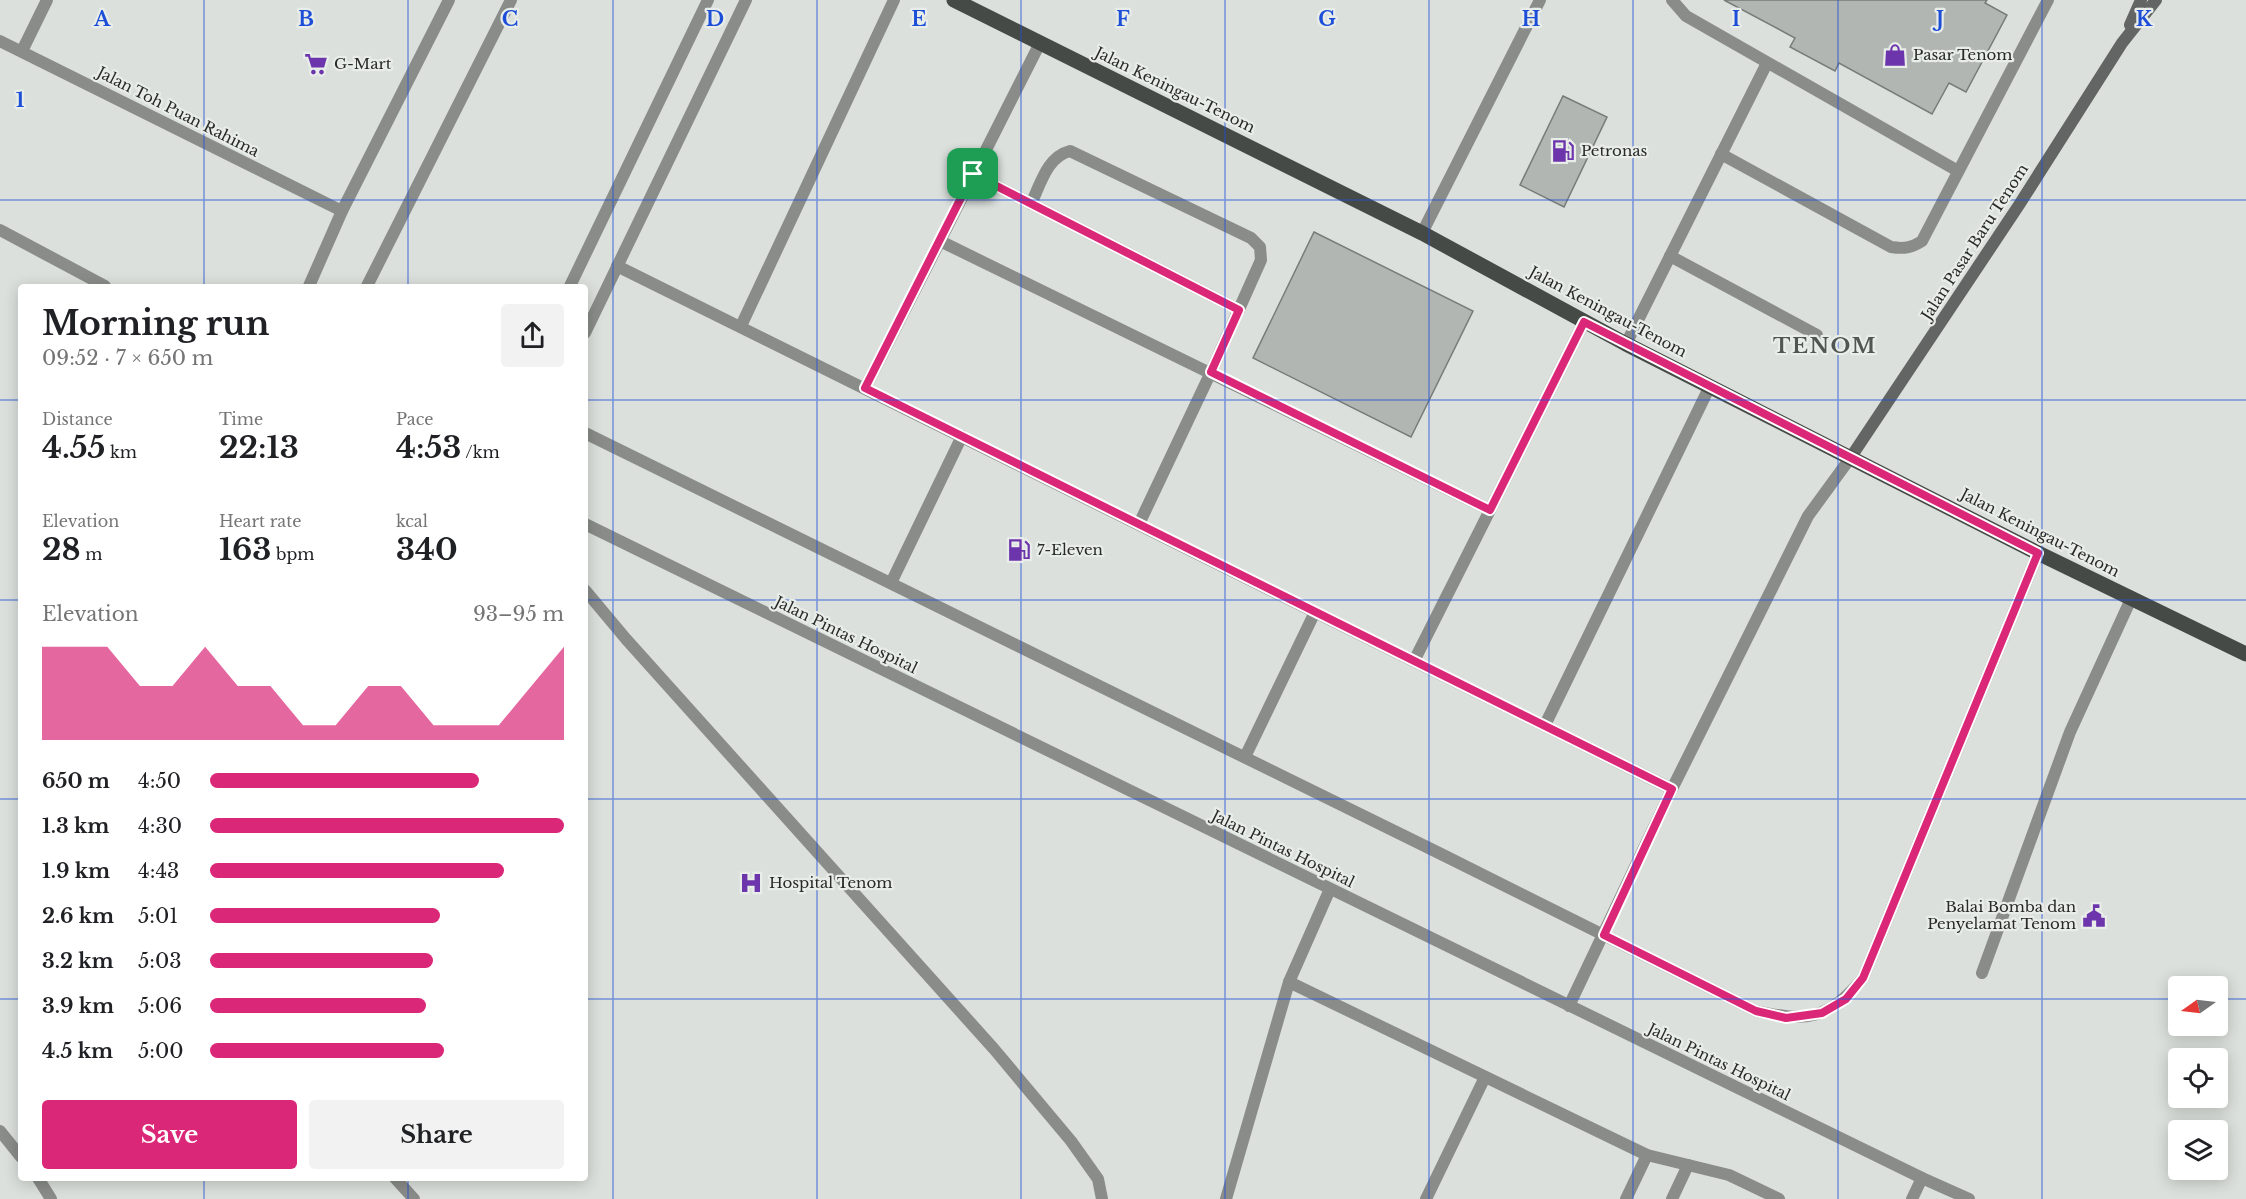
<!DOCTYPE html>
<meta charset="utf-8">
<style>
:root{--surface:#fff;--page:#f2f2f2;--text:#202124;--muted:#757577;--accent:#db2777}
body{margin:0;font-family:"Libre Baskerville",serif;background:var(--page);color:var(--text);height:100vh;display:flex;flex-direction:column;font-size:22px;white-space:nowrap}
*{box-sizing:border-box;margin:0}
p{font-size:20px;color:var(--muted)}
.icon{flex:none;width:33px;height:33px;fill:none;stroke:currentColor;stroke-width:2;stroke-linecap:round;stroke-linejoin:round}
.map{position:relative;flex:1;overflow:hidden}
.sheet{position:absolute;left:18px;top:284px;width:570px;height:897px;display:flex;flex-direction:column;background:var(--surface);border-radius:6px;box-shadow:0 3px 15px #0003}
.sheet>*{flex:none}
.needle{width:39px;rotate:256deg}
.fabs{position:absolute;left:2168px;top:976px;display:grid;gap:12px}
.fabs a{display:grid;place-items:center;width:60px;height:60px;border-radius:6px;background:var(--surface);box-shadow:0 3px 15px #0003;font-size:30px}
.pin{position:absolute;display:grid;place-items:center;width:51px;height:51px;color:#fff;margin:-26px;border-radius:12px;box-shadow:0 3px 9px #0006}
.round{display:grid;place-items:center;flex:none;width:63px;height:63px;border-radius:6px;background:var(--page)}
.headline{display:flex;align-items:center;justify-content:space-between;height:102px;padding:0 24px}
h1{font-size:33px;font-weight:700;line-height:45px}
.stats{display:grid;grid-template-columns:repeat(3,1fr);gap:9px;height:102px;padding:6px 24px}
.stats div{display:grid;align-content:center}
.stats b{font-size:30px;font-weight:700}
.stats small{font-size:16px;font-weight:400}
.stats p{font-size:16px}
.chart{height:168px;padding:12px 24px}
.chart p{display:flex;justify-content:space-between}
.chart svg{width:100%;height:108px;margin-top:6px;fill:var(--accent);opacity:.7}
.action{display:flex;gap:12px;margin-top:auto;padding:12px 24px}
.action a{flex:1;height:69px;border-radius:6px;background:var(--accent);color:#fff;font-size:24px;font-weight:700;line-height:69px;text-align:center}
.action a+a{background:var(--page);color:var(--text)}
ul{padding:0 24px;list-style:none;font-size:20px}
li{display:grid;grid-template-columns:96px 72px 1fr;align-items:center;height:45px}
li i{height:15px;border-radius:8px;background:var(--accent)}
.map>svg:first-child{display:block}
</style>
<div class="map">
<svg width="2246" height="1199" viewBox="0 0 2246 1199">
<rect width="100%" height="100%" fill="#dbe0dc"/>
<g fill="#b1b6b2" stroke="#777c78" stroke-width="1.5">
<polygon points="1724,0 1987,0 1985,3 2007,15 1966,92 1949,83 1932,114 1839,63 1835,71 1790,47 1795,38"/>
<polygon points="1563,96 1607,117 1564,207 1520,185"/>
<polygon points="1314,232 1473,311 1411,437 1253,358"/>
</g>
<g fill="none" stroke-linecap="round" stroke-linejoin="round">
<g stroke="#8a8c8a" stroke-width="12">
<polyline points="1672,0 1686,16 1958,171"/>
<path d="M1721,154L1891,247C1904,249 1911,248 1922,241L2048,0"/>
<polyline points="973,174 1239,310"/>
<path d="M1031,204C1041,183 1047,157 1070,151L1251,238L1260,247L1261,260L1211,372"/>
<polyline points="0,230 105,286"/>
<polyline points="1422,233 1540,0"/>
<polyline points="1670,256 1817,335"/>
<polyline points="570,286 708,0"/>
<polyline points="1626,344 1767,63"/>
<polyline points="585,590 626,639 994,1049 1071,1141 1098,1179 1102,1199"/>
<polyline points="1982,973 2070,732 2131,599"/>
<polyline points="395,1178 414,1199"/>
</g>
<g stroke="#8a8c8a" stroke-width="12">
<polyline points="0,41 342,211"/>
<polyline points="1040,43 940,241 1490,510 1584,322"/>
<polyline points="22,51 47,0"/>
<polyline points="617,266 1672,789"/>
<polyline points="309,286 342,211 449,0"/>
<polyline points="367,286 511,0"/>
<polyline points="741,326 894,0"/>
<polyline points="585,333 746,0"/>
<polyline points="865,388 940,241"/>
<path d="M585,433L1441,854L1756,1011C1806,1022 1829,1020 1863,978L2038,553"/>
<polyline points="585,524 1922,1178 1969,1199"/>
<polyline points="1139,524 1211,372"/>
<polyline points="891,583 962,436"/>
<polyline points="1414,661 1490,510"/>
<polyline points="1545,725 1710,386"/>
<polyline points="1245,757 1315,612"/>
<polyline points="1289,982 1647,1155 1729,1175 1779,1199"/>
<polyline points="1569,1006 1672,789 1808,516 1851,457"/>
<polyline points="0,1131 21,1157"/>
<polyline points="38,1178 51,1199"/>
<polyline points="1226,1199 1289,982 1330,889"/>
<polyline points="1426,1199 1485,1077"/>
<polyline points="1626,1199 1647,1155"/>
<polyline points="1672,1199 1688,1165"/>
<polyline points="1912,1199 1922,1178"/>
</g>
<g stroke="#626563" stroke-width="12">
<polyline points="2130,25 2141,0"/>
<polyline points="1851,457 2019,205 2122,43 2156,0"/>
</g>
<polyline stroke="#464a47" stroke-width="15" points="954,0 1422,233 1626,344 2038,553 2246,654"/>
</g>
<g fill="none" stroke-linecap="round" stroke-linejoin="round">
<g stroke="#fff" stroke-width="12">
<polygon id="route" points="973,174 1239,310 1211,372 1490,510 1584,322 2038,553 1863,978 1846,999 1822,1013 1786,1018 1756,1011 1604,935 1672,789 865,388"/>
</g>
<use href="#route" stroke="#db2777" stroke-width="8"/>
</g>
<path fill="none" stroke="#1d4ed8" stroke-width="1.5" stroke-opacity="0.55" d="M204,0V286M408,0V286M613,0V1199M817,0V1199M1021,0V1199M1225,0V1199M1429,0V1199M1633,0V1199M1838,0V1199M2042,0V1199M0,200H2246M0,400H21M585,400H2246M0,600H21M585,600H2246M0,799H21M585,799H2246M0,999H21M585,999H2178M2217,999H2246M204,1178V1199M408,1178V1199"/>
<defs>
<g id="shop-bare" transform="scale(1.8)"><path d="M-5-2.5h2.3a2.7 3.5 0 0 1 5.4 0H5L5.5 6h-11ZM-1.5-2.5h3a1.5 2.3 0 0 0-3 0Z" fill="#6d35ac" stroke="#e8ede9" stroke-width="2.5" paint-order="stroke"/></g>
<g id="supermarket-bare" transform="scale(1.8)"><path d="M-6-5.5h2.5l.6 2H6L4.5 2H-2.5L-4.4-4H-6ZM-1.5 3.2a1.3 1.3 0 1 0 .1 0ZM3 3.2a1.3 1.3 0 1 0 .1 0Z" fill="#6d35ac" stroke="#e8ede9" stroke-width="2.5" paint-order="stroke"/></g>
<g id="fuel-bare" transform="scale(1.8)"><path d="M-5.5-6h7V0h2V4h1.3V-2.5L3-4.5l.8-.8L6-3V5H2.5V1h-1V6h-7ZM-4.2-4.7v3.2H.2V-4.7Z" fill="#6d35ac" stroke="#e8ede9" stroke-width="2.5" paint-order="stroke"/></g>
<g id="hospital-bare" transform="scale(1.8)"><path d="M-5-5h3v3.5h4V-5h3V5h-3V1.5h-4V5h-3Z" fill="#6d35ac" stroke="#e8ede9" stroke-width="2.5" paint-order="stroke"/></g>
<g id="civic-bare" transform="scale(1.8)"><path d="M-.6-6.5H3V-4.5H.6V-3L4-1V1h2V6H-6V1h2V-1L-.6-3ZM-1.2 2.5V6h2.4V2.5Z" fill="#6d35ac" stroke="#e8ede9" stroke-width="2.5" paint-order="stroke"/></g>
</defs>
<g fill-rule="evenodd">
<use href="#shop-bare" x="1895" y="55"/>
<use href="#supermarket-bare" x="316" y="64"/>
<use href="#fuel-bare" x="1563" y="151"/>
<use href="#fuel-bare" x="1019" y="550"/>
<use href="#hospital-bare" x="751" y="883"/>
<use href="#civic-bare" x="2094" y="916"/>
</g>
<g text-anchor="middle" stroke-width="4.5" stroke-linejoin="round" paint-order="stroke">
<g font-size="15" fill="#282a29" stroke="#e8ede9" text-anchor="start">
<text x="1913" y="60">Pasar Tenom</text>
<text x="334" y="69">G-Mart</text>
<text x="1581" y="156">Petronas</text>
<text x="1037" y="555">7-Eleven</text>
<text x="769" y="888">Hospital Tenom</text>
<text x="2076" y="912" text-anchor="end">Balai Bomba dan<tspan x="2076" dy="17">Penyelamat Tenom</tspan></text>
</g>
<g font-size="15" fill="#282a29" stroke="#e8ede9">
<text transform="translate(1175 90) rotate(26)" y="5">Jalan Keningau-Tenom</text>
<text transform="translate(178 112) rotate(27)" y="5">Jalan Toh Puan Rahima</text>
<text transform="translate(1975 242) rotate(-57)" y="5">Jalan Pasar Baru Tenom</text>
<text transform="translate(1608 312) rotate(28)" y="5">Jalan Keningau-Tenom</text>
<text transform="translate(2040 533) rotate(27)" y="5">Jalan Keningau-Tenom</text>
<text transform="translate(846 635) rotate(26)" y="5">Jalan Pintas Hospital</text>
<text transform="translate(1283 849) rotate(26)" y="5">Jalan Pintas Hospital</text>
<text transform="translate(1719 1062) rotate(26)" y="5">Jalan Pintas Hospital</text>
</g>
<g font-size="21" font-weight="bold" letter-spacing="1.5" fill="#525652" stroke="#e8ede9">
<text x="1825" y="353">TENOM</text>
</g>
</g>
<g font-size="20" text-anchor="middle" font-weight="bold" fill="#1d4ed8" stroke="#e8ede9" stroke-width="4.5" stroke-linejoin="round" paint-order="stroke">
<text x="102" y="26">A</text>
<text x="306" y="26">B</text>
<text x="510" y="26">C</text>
<text x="715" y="26">D</text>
<text x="919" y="26">E</text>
<text x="1123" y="26">F</text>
<text x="1327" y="26">G</text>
<text x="1531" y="26">H</text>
<text x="1736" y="26">I</text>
<text x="1940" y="26">J</text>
<text x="2144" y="26">K</text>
<text x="20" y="107">1</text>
</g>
</svg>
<div class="fabs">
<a><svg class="needle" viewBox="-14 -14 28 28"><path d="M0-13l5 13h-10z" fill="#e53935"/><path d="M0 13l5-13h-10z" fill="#757577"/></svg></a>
<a><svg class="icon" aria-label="locate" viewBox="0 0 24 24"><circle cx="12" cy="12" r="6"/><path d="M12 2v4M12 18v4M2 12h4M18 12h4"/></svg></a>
<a><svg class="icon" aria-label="layers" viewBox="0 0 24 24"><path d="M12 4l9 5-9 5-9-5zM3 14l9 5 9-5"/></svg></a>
</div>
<div class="pin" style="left:973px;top:174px;background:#1e9e55"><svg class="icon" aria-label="arrive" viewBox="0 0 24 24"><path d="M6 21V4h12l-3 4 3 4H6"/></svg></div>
<section class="sheet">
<div class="headline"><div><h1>Morning run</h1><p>09:52 · 7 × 650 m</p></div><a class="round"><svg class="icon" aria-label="share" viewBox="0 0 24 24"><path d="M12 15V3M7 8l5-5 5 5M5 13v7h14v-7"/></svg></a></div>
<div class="stats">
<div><p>Distance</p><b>4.55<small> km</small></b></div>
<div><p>Time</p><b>22:13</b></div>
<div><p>Pace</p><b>4:53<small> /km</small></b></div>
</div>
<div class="stats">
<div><p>Elevation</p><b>28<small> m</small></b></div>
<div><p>Heart rate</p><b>163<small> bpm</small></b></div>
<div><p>kcal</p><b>340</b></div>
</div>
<div class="chart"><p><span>Elevation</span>93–95 m</p>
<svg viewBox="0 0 160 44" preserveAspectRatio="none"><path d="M0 44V6L10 6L20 6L30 22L40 22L50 6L60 22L70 22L80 38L90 38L100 22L110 22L120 38L130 38L140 38L150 22L160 6V44z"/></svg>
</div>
<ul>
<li><b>650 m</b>4:50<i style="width:76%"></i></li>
<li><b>1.3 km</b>4:30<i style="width:100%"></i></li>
<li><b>1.9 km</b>4:43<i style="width:83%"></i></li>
<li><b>2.6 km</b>5:01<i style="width:65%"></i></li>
<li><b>3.2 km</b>5:03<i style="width:63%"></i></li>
<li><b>3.9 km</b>5:06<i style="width:61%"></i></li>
<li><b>4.5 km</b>5:00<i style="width:66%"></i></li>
</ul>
<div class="action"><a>Save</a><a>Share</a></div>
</section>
</div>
